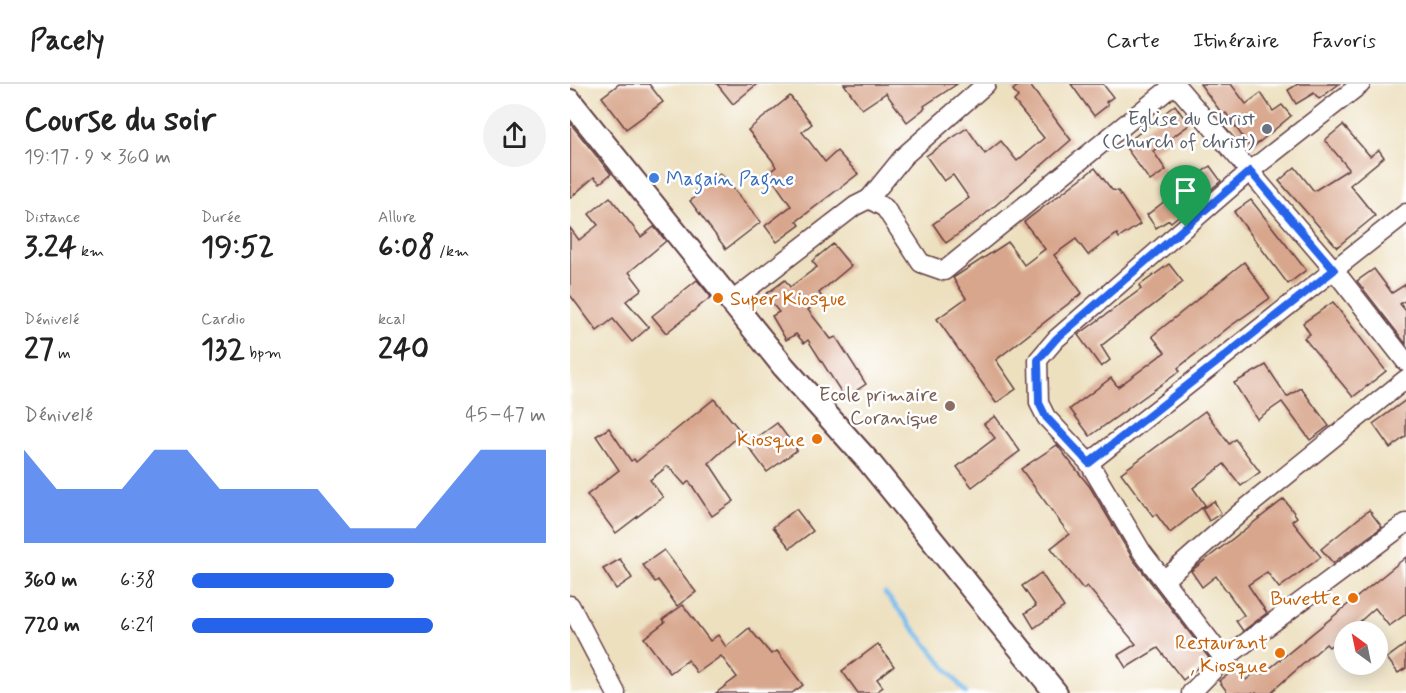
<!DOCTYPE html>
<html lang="fr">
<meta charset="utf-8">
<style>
:root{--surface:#fff;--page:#f2f2f2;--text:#222;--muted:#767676;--line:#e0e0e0;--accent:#2563eb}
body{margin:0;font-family:Mynerve,sans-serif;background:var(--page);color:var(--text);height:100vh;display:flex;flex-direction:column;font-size:22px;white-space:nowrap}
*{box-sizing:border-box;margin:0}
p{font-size:20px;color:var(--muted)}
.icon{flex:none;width:33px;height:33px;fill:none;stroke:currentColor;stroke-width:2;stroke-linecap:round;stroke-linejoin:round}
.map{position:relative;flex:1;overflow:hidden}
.side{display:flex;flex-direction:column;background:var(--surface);width:570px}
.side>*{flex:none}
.needle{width:39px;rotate:327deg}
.controls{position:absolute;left:764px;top:537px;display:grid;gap:12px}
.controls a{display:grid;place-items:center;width:54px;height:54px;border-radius:50%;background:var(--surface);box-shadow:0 3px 15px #0003;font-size:30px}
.pin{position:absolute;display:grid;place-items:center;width:51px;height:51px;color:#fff;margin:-62px -26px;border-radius:50% 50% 50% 0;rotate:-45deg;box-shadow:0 0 6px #0007}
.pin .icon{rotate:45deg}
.round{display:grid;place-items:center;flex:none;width:63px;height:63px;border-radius:32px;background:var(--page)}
.summary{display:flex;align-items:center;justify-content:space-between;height:102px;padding:0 24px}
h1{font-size:33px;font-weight:700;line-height:45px}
.figures{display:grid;grid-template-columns:repeat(3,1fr);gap:9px;height:102px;padding:6px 24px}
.figures div{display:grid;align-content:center}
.figures b{font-size:30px;font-weight:700}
.figures small{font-size:16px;font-weight:400}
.figures p{font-size:16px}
.chart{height:168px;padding:12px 24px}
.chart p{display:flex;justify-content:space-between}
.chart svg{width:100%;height:108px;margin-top:6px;fill:var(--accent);opacity:.7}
ul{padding:0 24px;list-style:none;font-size:20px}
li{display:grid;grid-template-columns:96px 72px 1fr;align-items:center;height:45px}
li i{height:15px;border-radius:8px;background:var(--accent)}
header{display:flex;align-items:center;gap:36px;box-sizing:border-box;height:84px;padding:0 30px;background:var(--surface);border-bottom:2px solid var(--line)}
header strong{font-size:28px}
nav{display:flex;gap:33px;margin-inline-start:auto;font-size:21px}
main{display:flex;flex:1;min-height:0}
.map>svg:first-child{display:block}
</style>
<header>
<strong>Pacely</strong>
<nav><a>Carte</a><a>Itinéraire</a><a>Favoris</a></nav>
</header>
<main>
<section class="side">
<div class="summary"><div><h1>Course du soir</h1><p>19:17 · 9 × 360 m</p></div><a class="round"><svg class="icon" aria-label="share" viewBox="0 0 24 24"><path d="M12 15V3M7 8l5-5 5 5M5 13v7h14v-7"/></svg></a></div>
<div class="figures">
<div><p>Distance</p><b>3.24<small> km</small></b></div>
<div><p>Durée</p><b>19:52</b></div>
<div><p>Allure</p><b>6:08<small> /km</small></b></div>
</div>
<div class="figures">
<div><p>Dénivelé</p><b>27<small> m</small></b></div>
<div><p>Cardio</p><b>132<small> bpm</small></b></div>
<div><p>kcal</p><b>240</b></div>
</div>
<div class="chart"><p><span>Dénivelé</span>45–47 m</p>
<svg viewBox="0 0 160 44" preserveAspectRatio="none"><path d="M0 44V6L10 22L20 22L30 22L40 6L50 6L60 22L70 22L80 22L90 22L100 38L110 38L120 38L130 22L140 6L150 6L160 6V44z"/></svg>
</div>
<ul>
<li><b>360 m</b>6:38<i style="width:57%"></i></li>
<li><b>720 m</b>6:21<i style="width:68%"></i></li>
</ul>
</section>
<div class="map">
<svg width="836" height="609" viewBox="0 0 836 609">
<rect width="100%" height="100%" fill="#fff"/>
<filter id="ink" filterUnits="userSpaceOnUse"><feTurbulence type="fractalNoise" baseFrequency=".0167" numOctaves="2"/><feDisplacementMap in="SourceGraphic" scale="12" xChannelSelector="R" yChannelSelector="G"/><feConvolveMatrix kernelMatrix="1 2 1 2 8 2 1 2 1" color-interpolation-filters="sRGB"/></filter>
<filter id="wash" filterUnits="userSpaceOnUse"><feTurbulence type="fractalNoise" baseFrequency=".008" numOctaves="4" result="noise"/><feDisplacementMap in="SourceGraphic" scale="24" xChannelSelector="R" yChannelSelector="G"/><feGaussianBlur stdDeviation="1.35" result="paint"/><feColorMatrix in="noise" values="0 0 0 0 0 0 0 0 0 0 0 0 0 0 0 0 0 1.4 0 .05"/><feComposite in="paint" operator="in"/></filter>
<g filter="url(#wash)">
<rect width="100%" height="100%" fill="#ede0bf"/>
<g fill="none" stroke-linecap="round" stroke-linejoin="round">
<polyline stroke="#75bbec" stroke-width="4.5" points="315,509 396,609"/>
</g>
<g id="blocks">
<g fill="#d8a68c">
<polygon points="49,0 79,0 93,18 56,45 32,13"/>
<polygon points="147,0 187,0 163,20"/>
<polygon points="274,0 387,0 354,22 355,24 337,38 316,9 292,25"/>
<polygon points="450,0 459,0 501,56 412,133 376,159 363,140 399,114 383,91 374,97 356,72 397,44 415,70 431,57 447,77 474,54 444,17 448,13 443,6"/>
<polygon points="501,0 533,0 543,13 536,18 538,21 524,32"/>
<polygon points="630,0 661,0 676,20 691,9 703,27 712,21 721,32 681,65 656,29 653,31"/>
<polygon points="728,0 769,0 749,15 744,9 726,20 718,6"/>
<polygon points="220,12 242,40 232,48 255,78 267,67 288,90 227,137 230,141 207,158 195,142 221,122 198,89 206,83 202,76 178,46"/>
<polygon points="605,21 619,41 583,67 596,86 580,97 554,61"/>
<polygon points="0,39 41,90 30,99 24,93 0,114"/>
<polygon points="773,41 800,72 809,66 814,73 780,101 805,132 767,163 709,97 725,83 744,107 779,85 755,56"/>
<polygon points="640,82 651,97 601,138 599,136 586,144 577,131"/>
<polygon points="525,84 542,106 548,107 570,140 549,154 547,150 518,171 506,155 484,171 512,209 426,276 446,305 426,319 367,235 396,214 383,194 438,158 454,181 475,165 454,138"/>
<polygon points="150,89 191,138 156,165 120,117 127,112 124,108"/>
<polygon points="40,113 71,153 84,143 96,157 59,188 72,205 56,217 79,243 62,258 43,235 27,247 0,211 0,144 9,156 28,141 19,130"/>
<polygon points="681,116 736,186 718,200 664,128"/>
<polygon points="263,160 281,182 249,209 253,215 238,226 261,255 266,253 296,300 275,314 238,256 234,259 226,250 216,256 202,232 209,228 195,211 215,196 220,203 247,183 242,177"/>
<polygon points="674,178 700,214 659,243 608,284 610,287 520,352 500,325 541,294 548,303 595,268 582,252"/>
<polygon points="599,180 613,198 531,262 540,276 531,283 508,251 571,205 569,202"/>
<polygon points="804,185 822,209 836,200 836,216 830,220 836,227 836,260 787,197"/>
<polygon points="127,196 141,213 96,249 82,232"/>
<polygon points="763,218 816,287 783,313 734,254 740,250 733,239"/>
<polygon points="696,281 717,313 731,304 759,342 740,356 712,318 687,335 664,299"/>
<polygon points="144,315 172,349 139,379 164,417 142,432 119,397 115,401 98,382 80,396 93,413 46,449 17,411 49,386 26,352 39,344 61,377 64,375 66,378"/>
<polygon points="836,316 836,352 820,364 803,340"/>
<polygon points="635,327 659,360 665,355 690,388 671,402 654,380 623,404 635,421 600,449 586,430 583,432 551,389"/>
<polygon points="425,332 450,367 402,403 387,383 425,354 414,340"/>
<polygon points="207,339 227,366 197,388 177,361"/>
<polygon points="487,361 520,403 563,475 639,574 613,596 588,564 556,584 548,571 566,560 517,502 513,505 481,464 499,450 451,385"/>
<polygon points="714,415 727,433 722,437 751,473 709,504 697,488 678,501 697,529 673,547 666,537 674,531 646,492 632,503 621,487"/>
<polygon points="644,417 651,429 639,437 632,425"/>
<polygon points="226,425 243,447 220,464 203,443"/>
<polygon points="799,426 812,443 763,479 751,465"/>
<polygon points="94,466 126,508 107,522 88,496 85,498 73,481"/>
<polygon points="836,473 836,530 819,542 805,524 786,541 791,548 774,548 774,570 765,558 759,563 756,560 700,609 658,609 649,597 668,584 676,596 691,584 694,589"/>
<polygon points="50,475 62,494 46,505 33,485"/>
<polygon points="471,489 494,523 464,544 455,529 466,522 452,502"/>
<polygon points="113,521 140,557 148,551 156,563 179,544 201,570 207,567 233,601 222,609 146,609 167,593 151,572 127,589 118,576 100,589 74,554 95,538 93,535"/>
<polygon points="308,560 324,582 307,595 313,603 305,609 288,609 272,587"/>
<polygon points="836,560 836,584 828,589 817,574"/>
</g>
</g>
</g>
<g filter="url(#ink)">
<use href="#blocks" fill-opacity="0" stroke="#623c41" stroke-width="1.5"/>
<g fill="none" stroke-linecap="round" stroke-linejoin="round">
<g stroke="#623c41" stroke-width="21">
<g id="minor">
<polyline points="605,0 764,186 836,278"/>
<polyline points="299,115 334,72 416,0"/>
<polyline points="162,217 285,122 299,115 315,124 351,179 374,187 605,0"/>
<polyline points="519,379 836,129"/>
<polyline points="594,496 670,429 836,295"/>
<polyline points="0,521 46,609"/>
<polyline points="654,575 572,468 519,379 476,333 469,319 468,276 486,255 680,87 791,0"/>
<polyline points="621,609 654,575 836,439"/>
</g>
</g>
<g stroke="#623c41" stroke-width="26">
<polyline id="major" points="0,17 214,283 299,378 486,609"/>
</g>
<use href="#minor" stroke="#fff" stroke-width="18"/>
<use href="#major" stroke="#fff" stroke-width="22"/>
</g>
</g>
<g fill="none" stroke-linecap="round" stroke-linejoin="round" filter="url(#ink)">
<g stroke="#fff" stroke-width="12">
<polygon id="route" points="680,87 764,186 519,379 476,333 469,319 468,276 486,255"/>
</g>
<use href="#route" stroke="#2563eb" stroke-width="8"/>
</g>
<circle fill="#6b7280" stroke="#fff" stroke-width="2" cx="697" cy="45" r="6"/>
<circle fill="#3f7fe0" stroke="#fff" stroke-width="2" cx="84" cy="94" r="6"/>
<g fill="#e8710a" stroke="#fff" stroke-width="2">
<circle cx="148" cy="214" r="6"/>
<circle cx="247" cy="355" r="6"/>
<circle cx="783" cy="514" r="6"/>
<circle cx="710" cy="569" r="6"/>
</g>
<circle fill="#8d6e63" stroke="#fff" stroke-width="2" cx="380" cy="322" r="6"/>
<g text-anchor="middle" stroke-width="5" stroke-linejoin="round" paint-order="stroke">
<g font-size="20" fill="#5b616d" stroke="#fff" text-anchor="end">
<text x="685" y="41">Eglise du Christ<tspan x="685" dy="23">(Church of christ)</tspan></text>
</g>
<g font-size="20" fill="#366cbe" stroke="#fff" text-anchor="start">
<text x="96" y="101">Magain Pagne</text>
</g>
<g font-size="20" fill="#c56008" stroke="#fff" text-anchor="end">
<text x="160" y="221" text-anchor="start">Super Kiosque</text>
<text x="235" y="362">Kiosque</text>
<text x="771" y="521">Buvette</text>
<text x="698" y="565">Restaurant<tspan x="698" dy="23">, Kiosque</tspan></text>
</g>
<g font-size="20" fill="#785e54" stroke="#fff" text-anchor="end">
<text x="368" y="317">Ecole primaire<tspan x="368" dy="23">Coranique</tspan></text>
</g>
</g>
</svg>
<div class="controls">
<a><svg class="needle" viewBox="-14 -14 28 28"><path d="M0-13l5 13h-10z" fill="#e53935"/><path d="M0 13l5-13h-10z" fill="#767676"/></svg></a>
</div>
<div class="pin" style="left:616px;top:143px;background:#1e9e55"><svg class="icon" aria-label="arrive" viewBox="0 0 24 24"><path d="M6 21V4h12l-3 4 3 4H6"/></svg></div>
</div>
</main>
